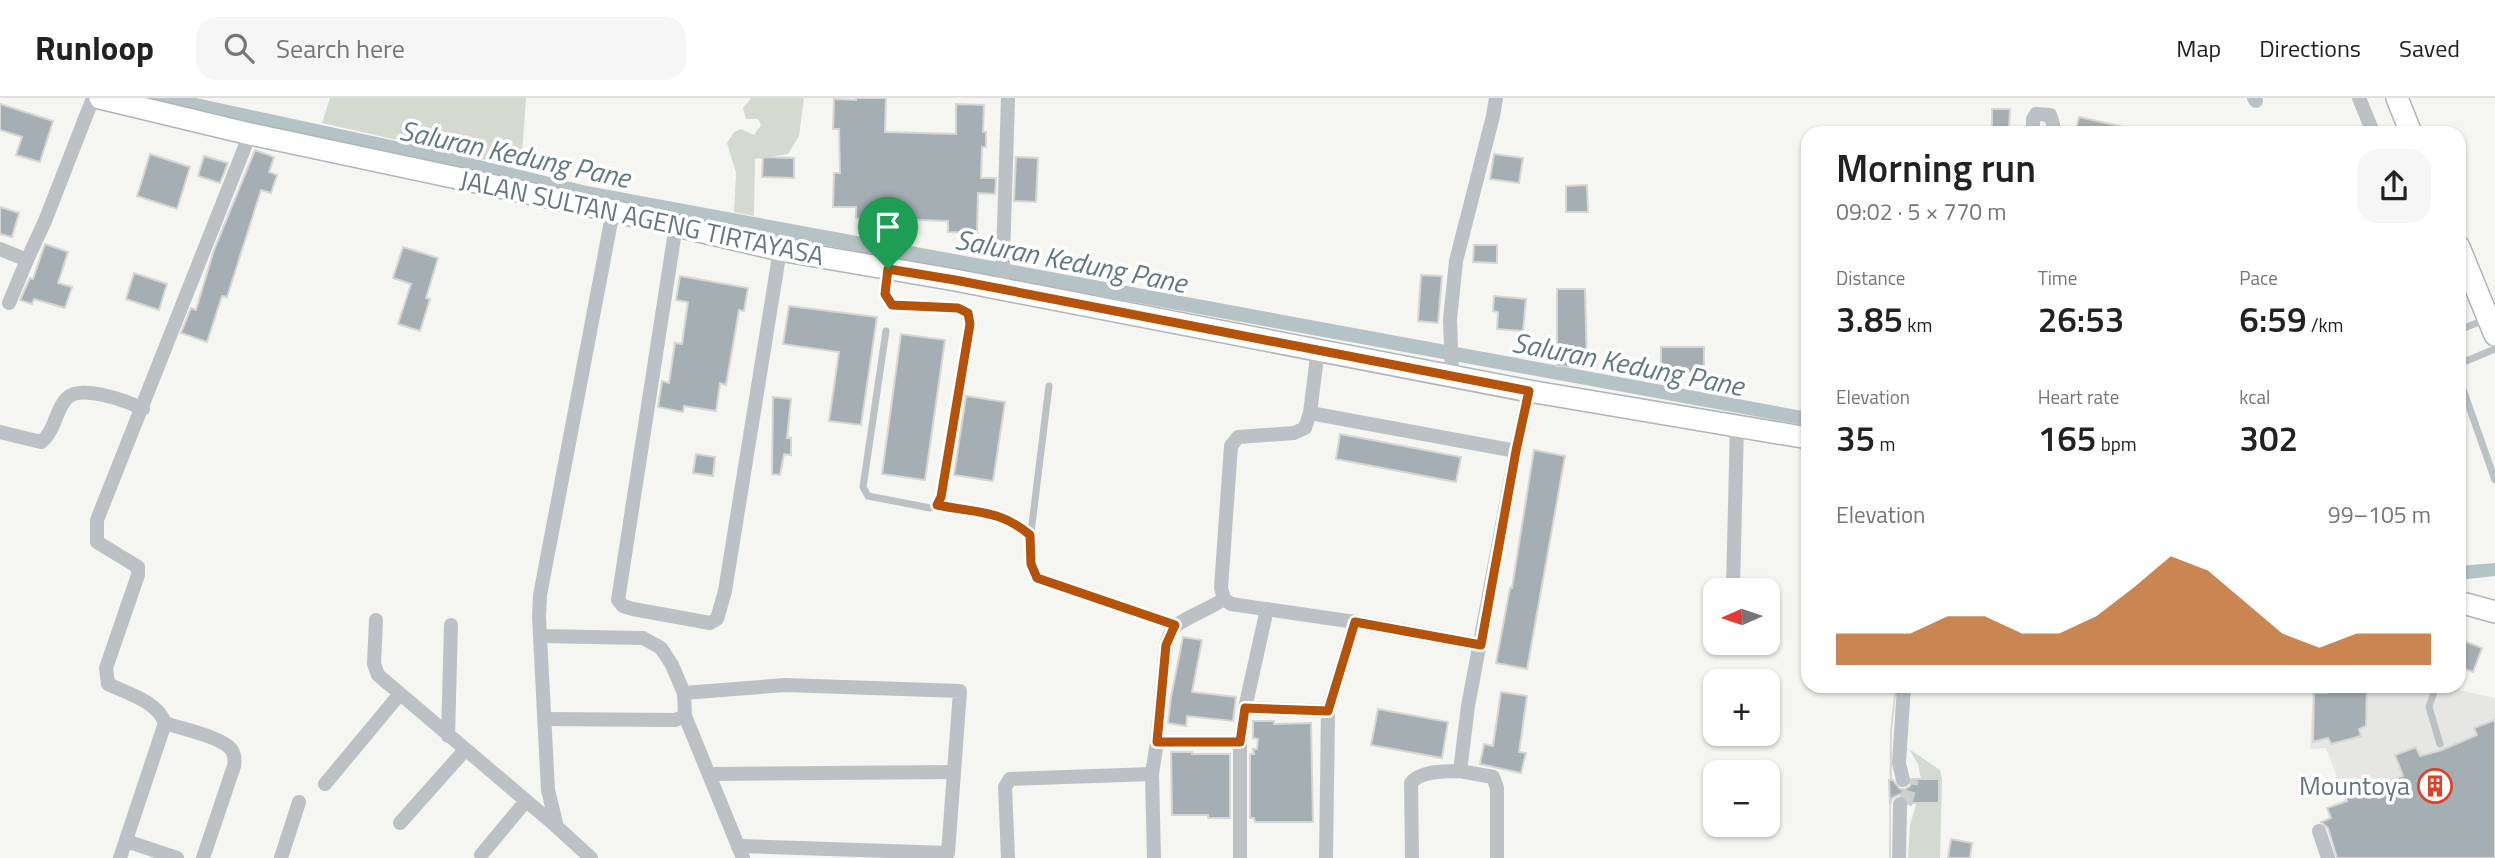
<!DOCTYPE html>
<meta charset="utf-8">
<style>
:root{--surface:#fff;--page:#f6f6f6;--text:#222;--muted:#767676;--line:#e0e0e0;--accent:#b45309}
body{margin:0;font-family:"Titillium Web",sans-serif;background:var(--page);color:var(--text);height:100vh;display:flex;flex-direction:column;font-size:26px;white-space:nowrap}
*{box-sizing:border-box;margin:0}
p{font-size:23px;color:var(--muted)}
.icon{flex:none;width:38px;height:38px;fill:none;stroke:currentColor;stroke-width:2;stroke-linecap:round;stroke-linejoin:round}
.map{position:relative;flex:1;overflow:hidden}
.panel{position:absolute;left:1801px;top:28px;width:665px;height:567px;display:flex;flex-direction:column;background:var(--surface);border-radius:21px;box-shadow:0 2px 5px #0004}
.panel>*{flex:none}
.needle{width:46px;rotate:267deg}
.buttons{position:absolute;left:1703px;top:480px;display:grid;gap:14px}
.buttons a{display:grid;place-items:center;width:77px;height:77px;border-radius:14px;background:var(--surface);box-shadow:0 2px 5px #0004;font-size:35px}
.pin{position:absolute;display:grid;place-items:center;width:60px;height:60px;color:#fff;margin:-72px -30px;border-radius:50% 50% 50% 0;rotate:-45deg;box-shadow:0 0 7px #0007}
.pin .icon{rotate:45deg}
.round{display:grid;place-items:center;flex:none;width:74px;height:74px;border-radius:21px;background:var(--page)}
.head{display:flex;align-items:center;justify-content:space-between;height:119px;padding:0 35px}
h1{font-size:38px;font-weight:600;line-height:52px}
.figures{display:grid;grid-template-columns:repeat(3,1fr);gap:10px;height:119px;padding:7px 35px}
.figures div{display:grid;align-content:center}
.figures b{font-size:35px;font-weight:600}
.figures small{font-size:19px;font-weight:400}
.figures p{font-size:19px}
.chart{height:196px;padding:14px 35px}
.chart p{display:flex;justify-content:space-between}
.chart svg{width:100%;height:126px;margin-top:7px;fill:var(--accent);opacity:.7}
header{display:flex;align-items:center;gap:42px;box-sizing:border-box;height:98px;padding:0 35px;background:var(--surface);border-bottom:2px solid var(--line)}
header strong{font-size:33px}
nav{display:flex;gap:38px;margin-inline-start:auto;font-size:24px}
.search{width:490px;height:63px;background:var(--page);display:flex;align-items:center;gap:18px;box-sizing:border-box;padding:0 24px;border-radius:21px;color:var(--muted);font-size:26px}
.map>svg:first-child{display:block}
</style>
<header>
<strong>Runloop</strong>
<div class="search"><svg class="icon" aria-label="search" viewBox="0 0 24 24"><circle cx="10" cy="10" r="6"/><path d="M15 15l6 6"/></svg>Search here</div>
<nav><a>Map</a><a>Directions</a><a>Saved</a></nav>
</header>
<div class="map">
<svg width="2495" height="760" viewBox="0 0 2495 760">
<rect width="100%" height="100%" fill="#f5f5f1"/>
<polygon fill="#e6e6e5" points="2313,588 2441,588 2495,600 2495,760 2367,760 2326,650 2310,651"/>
<g fill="#d5dad1">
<polygon points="330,0 526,0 521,70 322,25"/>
<polygon points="751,0 804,0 799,38 788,56 755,61 754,118 734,114 736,75 727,45 734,34 741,31 754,37 761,27 758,21 746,21 743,10"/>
<polygon points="1895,588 1897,588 1892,633 1892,679 1894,688 1891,708 1891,760 1889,760 1890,633"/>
<polygon points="1909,651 1940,672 1942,682 1940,760 1908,760 1910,727 1922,686 1918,666"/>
</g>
<g fill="#b5c3c6">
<polygon points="135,0 196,0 442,53 587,88 1808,314 1808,328 795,142 585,101"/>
<polygon points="2495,465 2495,478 2459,482 2459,468"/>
</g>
<g fill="#a5afb3" stroke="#d6d6d4" stroke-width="2">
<polygon points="856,0 886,0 885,34 956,36 956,6 984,7 983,34 986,34 986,49 982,49 981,80 996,80 995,96 978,95 977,135 948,134 948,123 856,120 856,109 833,109 834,75 840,75 839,31 833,31 834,1 856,2"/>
<polygon points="0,6 53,23 40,64 16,57 22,39 0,32"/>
<polygon points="1992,11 2010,11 2009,30 1992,30"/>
<polygon points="2079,19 2124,29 2123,35 2075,35"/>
<polygon points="255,52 274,59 269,74 277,77 271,95 261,92 227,199 222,198 207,244 181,235 191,210 196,212 214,152"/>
<polygon points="150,56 190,69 177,111 137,98"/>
<polygon points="1494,56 1523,60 1519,85 1490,81"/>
<polygon points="204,58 228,65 220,85 198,78"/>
<polygon points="763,59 794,60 794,80 762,79"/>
<polygon points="1016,59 1038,60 1036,104 1014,103"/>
<polygon points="1587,87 1588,114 1566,114 1566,88"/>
<polygon points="0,109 19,115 12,139 0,136"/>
<polygon points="45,146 68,154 58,185 72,189 65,210 34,201 32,206 20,202 30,180 33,181"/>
<polygon points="1474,147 1497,147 1497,165 1473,164"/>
<polygon points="403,149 438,160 426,200 430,201 420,233 398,226 411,186 393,180"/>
<polygon points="134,175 167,186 159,212 126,201"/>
<polygon points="1421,177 1442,178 1438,225 1418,223"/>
<polygon points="680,178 748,190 744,213 739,212 726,287 720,285 716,313 684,308 683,314 658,309 662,283 669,285 675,245 682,246 688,204 676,202"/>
<polygon points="1557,191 1585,191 1587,269 1557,268"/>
<polygon points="1494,198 1526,201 1523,233 1497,231 1498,214 1493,213"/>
<polygon points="789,208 877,219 861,327 829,323 839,254 783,246"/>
<polygon points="901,236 945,242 925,382 882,376"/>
<rect x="1661" y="249" width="43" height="25"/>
<polygon points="966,298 1005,304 993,383 954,377"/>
<polygon points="773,299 791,301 787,340 791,340 791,357 784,356 780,377 772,376"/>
<polygon points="1340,336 1461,359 1456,384 1336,361"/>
<polygon points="1534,352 1565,358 1527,571 1496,565 1510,490 1512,490"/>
<polygon points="696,356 715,359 713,378 693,375"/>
<polygon points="1183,539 1202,542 1192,594 1236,599 1233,623 1187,618 1186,628 1168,625 1171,599"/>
<polygon points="2459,541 2482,550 2473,574 2459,569"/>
<polygon points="2328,588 2367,588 2366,628 2359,631 2361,638 2331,646 2328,640 2313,644 2314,595 2327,595"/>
<polygon points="1501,594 1527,598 1519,654 1526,655 1521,675 1480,666 1484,646 1493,648"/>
<polygon points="1378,611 1448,624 1442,660 1371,647"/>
<polygon points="2495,622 2495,760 2337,760 2328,730 2321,724 2331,720 2327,710 2347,703 2346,699 2403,678 2395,657 2416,649 2420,658 2442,652 2477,637 2474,630"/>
<polygon points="1253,623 1274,623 1274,626 1311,625 1313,724 1255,724 1254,720 1250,720 1250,656 1254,656 1253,651 1257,651 1258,641 1253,640"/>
<polygon points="1171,654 1192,654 1192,656 1230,656 1230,720 1208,720 1208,717 1172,717"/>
<polygon points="1912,681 1939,681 1939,705 1910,705 1906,698 1900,696 1892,700 1890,706 1889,682 1893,682 1900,691 1905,691 1910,688"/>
<polygon points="1951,741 1972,745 1970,760 1948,760"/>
</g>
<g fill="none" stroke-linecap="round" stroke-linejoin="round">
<polyline stroke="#cad0d0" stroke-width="14" stroke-dasharray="14 7" stroke-linecap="butt" points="1905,706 1912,681"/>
<g stroke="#afb5b8" stroke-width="24">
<g id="primary">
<polyline points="100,0 250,36 613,113 780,152 955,182 1529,293 1808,340"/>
<polyline points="2397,0 2411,35"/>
<polyline points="2459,149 2495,237"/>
<polyline points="2459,504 2495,514"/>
</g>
</g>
<g stroke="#bbc1c4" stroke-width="7">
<polyline points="2459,232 2487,221"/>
<polyline points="886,233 863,389 868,398 930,410 938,407 941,399 970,226 968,215 958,210 892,207 885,196 888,172"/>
<polyline points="2459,266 2495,251"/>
<polyline points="2459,280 2495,382"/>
<polyline points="1049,288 1029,451 1031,466 1037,479 1175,527"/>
<polyline points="938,407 1006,420 1030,437"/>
<polyline points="2459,523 2464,507"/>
<polyline points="2436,588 2429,609 2440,646"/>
</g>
<g stroke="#bbc1c4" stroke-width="14">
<polyline points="2254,0 2256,3"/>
<polyline points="2359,0 2373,34"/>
<polyline points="2033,35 2033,21 2036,16 2050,17 2053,26 2053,35"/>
<polyline points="676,127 618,502 623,508 633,511 710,525 717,521 725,493 780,152"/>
<polyline points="0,151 27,162 45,123 93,0"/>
<polyline points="1002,192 1008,0"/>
<polyline points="9,205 27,162"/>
<polyline points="1318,251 1310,315 1305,330 1294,335 1238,339 1231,348 1221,490 1224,501 1231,506 1355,524 1481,547"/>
<polyline points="1452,278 1450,221 1456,163 1493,18 1496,0"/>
<polyline points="1310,315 1516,353"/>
<path d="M0,334L41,344C56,332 55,312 67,300C81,286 127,303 143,311"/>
<polyline points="1733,489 1737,327"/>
<polyline points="376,522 374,566 378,577 556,728"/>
<polyline points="540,538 643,540 661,550 672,567 684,595 685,618 675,622 545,621"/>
<polyline points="684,595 785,587 960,593 948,755 738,748"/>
<polyline points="1245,610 1267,511"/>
<polyline points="685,618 743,760"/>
<path d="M165,625C182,631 219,638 231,651C235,656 235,662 234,668L203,760"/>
<polyline points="448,638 451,527"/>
<path d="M1157,644L1166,547C1168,540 1171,531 1177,527C1189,518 1209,511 1224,501"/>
<polyline points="709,676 954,674"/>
<polyline points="1903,682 1899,665 1904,588"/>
<polyline points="325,686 399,597"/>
<polyline points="400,725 465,652"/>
<polyline points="2319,733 2328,760"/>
<polyline points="126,743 177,760"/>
<polyline points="481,757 526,703"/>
<path d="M120,760L165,625C157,603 128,596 108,586L106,570L138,477V469L97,444V422L250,36"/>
<polyline points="281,760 299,704"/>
<polyline points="591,760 557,729 548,692 539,519 540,497 613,113"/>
<polyline points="1008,760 1005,689 1010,681 1152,676"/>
<polyline points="1154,760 1152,676 1157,644 1240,644"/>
<polyline points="1240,760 1240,644 1245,610 1328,613"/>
<polyline points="1326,760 1328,613 1355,524"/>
<path d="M1412,760L1411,685C1421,672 1444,674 1460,673"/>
<polyline points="1497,760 1497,690 1493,679 1460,673 1468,608 1516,353 1529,293"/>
<polyline points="1899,760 1900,706"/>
</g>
<use href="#primary" stroke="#fff" stroke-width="21"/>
</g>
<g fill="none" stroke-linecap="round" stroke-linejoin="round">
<g stroke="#fff" stroke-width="14">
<path id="route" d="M888,171L955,182L1529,293L1516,353L1481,547L1355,524L1328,613L1245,610L1240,644H1157L1166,547L1175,527L1037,480L1031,466L1030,437C999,411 975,415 937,407L941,399L970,226L968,215L958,210L892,207L885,196Z"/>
</g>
<use href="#route" stroke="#b45309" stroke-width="9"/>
</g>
<defs>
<g id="building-ring" transform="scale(1.75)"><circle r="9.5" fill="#fff" stroke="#df4027" stroke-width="1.5"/><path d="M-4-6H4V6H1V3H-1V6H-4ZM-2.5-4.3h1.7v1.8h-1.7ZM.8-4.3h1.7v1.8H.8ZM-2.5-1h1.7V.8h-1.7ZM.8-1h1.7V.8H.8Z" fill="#df4027"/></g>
</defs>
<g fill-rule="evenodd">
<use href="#building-ring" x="2435" y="688"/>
</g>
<g text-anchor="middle" stroke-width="7" stroke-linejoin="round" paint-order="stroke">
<g font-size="26" fill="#657882" stroke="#fff">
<text transform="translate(642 120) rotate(12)" y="9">JALAN SULTAN AGENG TIRTAYASA</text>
</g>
<g font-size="26" fill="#657882" stroke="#fff" text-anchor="end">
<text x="2410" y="697">Mountoya</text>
</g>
<g font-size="28" font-style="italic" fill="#607a7f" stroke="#fff">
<text transform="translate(515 56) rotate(12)" y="10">Saluran Kedung Pane</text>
<text transform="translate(1071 163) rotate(11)" y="10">Saluran Kedung Pane</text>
<text transform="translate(1628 266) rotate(11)" y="10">Saluran Kedung Pane</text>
</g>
</g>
</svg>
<div class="buttons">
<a><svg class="needle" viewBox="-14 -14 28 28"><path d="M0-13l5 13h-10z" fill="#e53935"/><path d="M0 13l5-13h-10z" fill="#767676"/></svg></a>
<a>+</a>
<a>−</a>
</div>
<div class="pin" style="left:888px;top:171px;background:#1e9e55"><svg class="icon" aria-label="arrive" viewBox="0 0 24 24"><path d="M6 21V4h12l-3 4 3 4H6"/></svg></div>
<section class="panel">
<div class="head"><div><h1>Morning run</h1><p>09:02 · 5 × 770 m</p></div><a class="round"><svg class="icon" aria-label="share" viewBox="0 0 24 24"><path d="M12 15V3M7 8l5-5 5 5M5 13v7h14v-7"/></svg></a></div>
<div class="figures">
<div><p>Distance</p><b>3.85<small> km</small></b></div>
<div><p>Time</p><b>26:53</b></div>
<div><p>Pace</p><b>6:59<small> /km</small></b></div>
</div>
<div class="figures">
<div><p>Elevation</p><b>35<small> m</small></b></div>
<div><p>Heart rate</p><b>165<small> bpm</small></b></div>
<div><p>kcal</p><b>302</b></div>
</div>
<div class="chart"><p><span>Elevation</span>99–105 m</p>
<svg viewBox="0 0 160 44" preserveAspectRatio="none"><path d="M0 44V33L10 33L20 33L30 27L40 27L50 33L60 33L70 27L80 17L90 6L100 11L110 22L120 33L130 38L140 33L150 33L160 33V44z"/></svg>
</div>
</section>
</div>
